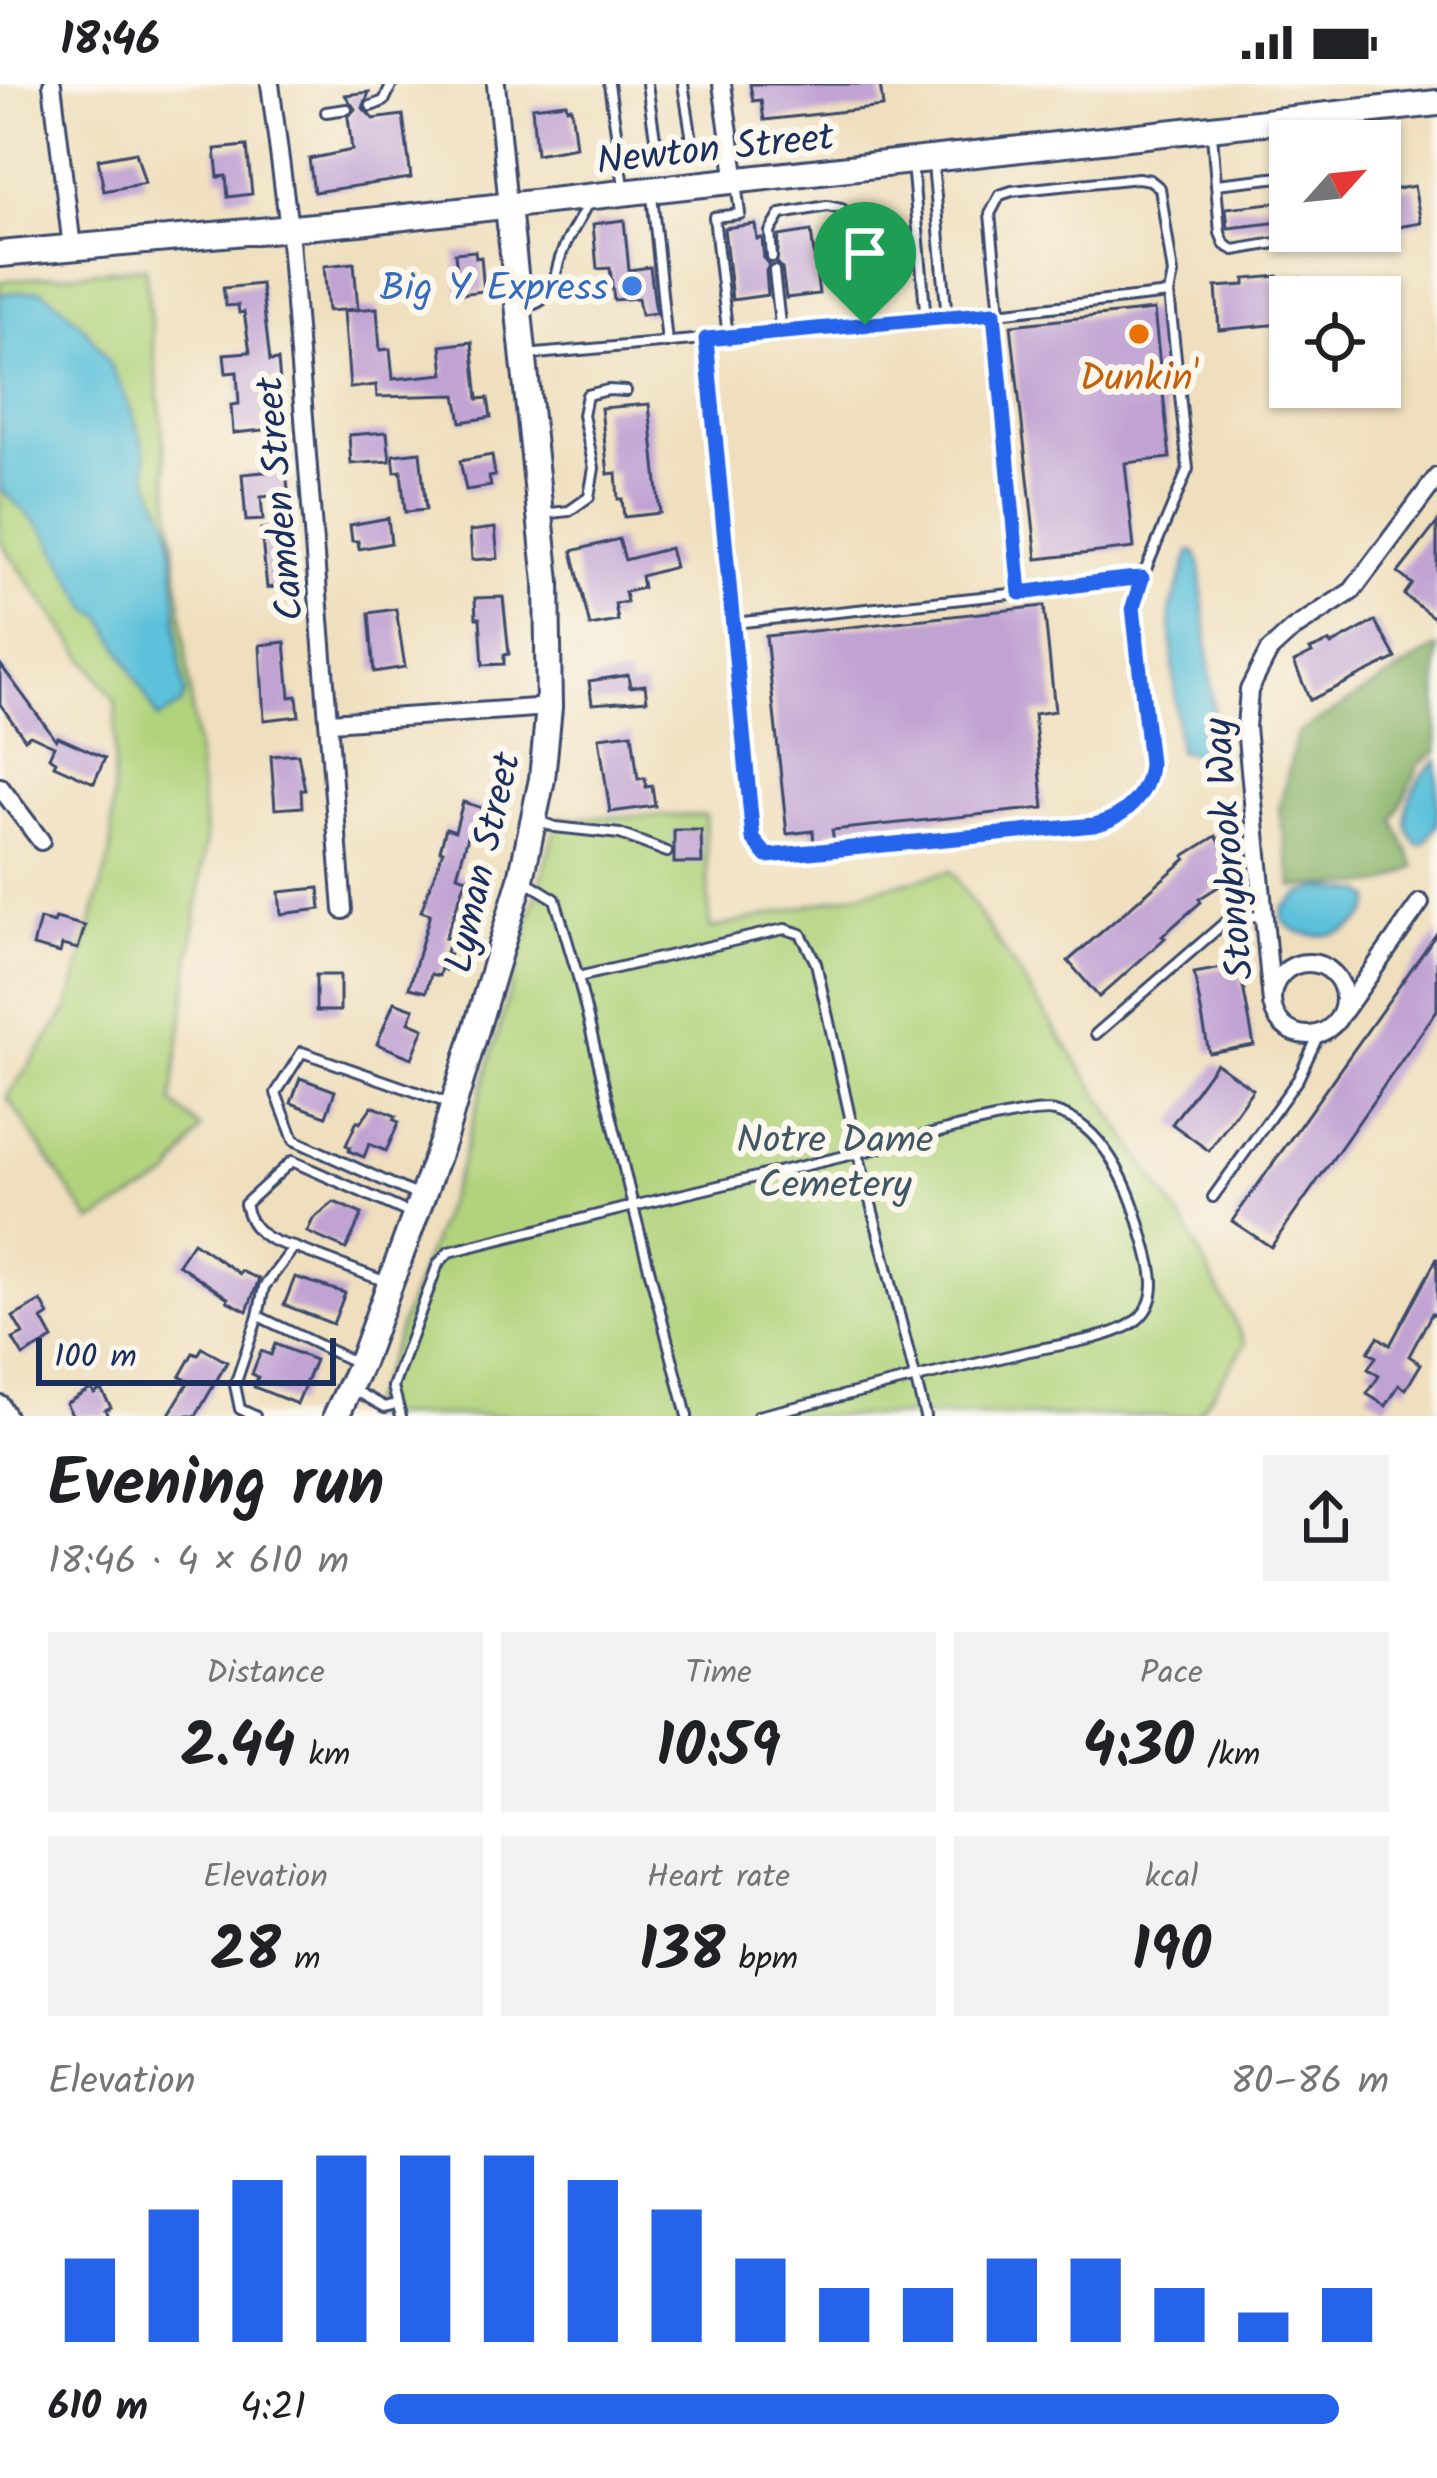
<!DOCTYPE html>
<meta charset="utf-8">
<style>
:root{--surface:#fff;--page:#f2f2f2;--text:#202124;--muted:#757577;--accent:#2563eb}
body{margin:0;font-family:Kalam,sans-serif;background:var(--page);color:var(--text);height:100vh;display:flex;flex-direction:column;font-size:45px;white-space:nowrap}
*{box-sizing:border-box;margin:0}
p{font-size:39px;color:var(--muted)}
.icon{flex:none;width:66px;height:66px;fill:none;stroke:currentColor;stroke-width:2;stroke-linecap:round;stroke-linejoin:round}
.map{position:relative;height:1332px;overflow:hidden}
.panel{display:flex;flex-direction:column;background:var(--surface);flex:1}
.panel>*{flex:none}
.needle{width:78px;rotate:63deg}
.fabs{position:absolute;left:1269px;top:36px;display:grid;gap:24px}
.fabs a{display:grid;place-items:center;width:132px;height:132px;border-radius:0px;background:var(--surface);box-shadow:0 3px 9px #0004;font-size:60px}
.scale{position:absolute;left:36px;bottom:30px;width:300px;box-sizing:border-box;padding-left:12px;border:6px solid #1b2f5e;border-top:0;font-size:33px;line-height:42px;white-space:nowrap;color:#1b2f5e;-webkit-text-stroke:9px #fbf7ec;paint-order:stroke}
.pin{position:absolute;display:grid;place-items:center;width:102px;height:102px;color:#fff;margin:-123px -51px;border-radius:50% 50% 50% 0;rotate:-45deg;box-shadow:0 0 12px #0007}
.pin .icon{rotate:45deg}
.round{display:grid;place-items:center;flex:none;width:126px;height:126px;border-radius:0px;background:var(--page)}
.head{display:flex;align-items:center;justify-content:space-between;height:204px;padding:0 48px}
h1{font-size:66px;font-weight:600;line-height:90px}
.figures{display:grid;grid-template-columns:repeat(3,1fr);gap:18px;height:204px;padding:12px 48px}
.figures div{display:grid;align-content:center;border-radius:0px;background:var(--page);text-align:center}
.figures b{font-size:60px;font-weight:600}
.figures small{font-size:33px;font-weight:400}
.figures p{font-size:33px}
.chart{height:336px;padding:24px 48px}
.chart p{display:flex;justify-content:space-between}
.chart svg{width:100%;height:216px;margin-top:12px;stroke:var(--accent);stroke-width:6}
ul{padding:0 48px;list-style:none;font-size:39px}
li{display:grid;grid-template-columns:192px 144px 1fr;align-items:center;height:90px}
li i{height:30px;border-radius:15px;background:var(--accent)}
.status{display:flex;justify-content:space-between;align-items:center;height:84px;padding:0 60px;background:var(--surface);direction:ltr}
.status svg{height:33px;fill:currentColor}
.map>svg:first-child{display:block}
</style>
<div class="status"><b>18:46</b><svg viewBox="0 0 49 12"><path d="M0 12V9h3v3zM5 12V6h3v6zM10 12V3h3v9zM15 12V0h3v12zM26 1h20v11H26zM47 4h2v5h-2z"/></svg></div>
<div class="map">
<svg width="1437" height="1332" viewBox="0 0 1437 1332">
<rect width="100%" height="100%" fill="#fbf7ec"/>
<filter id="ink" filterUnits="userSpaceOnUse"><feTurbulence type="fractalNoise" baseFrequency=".00833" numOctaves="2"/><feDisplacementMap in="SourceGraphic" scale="24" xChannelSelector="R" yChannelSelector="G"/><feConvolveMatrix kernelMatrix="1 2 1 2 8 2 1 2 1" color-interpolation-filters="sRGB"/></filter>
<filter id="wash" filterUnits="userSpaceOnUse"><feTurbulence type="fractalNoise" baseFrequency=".004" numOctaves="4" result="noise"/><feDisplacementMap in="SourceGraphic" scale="48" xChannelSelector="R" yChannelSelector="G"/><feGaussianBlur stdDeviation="2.7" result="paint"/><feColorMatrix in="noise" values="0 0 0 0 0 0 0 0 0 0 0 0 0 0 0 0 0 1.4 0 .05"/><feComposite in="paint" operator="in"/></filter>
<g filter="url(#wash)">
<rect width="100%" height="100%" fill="#efdfbe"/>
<g fill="#b1d37c" stroke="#66816d" stroke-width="3">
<polygon points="145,183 206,755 172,1018 201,1045 170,1093 91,1138 7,1013 68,925 111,768 116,618 0,457 0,197"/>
<polygon points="705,731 710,845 951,787 1187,1144 1246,1260 1196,1332 362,1332 380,1296 461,1080 558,734"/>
</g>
<polygon fill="#8cb56c" stroke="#547265" stroke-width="3" points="1437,563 1437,668 1420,679 1394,736 1415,783 1384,800 1293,803 1279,726 1297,650"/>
<g fill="#5cc1da" stroke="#3c789c" stroke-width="3">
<path d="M41,206C99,244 125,303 144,364C147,373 145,383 148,392C155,414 168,429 171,452C178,505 175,558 185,610L181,621L158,635L102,532L90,526L44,446L0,404V210Z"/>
<polygon points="1190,467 1195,468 1200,480 1216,653 1210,664 1194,670 1178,667 1170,528"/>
<path d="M1437,676V741L1425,759L1418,761C1393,735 1414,696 1437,676Z"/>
<path d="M1321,804L1364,808L1372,815C1368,853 1303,864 1282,835L1283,824L1300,810Z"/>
</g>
<g id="blocks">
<g fill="#c0a2d3">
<polygon points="750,0 880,0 883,23 764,36 761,16 753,17"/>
<polygon points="369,8 363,24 373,35 403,31 411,94 314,108 309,75 352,66 348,33 355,25 345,11"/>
<polygon points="566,19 567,24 571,23 576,63 536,70 532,23"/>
<polygon points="247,62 252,110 228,113 226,92 218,93 215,65"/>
<polygon points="136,68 145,99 104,107 98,75"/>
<polygon points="1414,102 1421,139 1380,146 1380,108"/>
<polygon points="1290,117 1290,137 1228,144 1226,124"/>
<polygon points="624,136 629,186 650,183 656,229 641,231 638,214 614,216 610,184 597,185 593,140"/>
<polygon points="755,140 757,155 762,154 764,175 769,181 766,187 768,211 732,216 724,144"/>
<polygon points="811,147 819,210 786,214 782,185 777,179 779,152"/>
<polygon points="475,167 476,174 481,173 484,207 459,210 455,169"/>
<polygon points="354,179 358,225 328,227 324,182"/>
<polygon points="1278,192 1279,196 1301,194 1303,213 1290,213 1290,239 1219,246 1216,203 1245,201 1245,195"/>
<polygon points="261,200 270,277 278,276 284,344 233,349 231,321 239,320 237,288 226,289 224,270 250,268 244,228 239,229 238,221 226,222 223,204"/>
<polygon points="377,224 380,266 390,265 393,295 444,290 441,262 472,258 478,315 488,314 491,333 461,338 456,311 377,313 376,301 350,304 344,227"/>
<polygon points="1154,226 1170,374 1125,379 1134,464 1037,475 1011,241"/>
<polygon points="649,320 660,429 624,433 622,415 618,415 616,389 608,390 601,324"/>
<polygon points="387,348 390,377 351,380 349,351"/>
<polygon points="420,368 426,426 405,428 401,387 395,388 393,371"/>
<polygon points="492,371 495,392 489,393 491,402 466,406 460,377"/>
<polygon points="286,386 288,406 282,407 282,411 261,413 263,436 246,437 242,390"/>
<polygon points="388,434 391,459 359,465 358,457 352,457 350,441"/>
<polygon points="1437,439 1437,536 1404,511 1412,500 1398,489"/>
<polygon points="284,442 291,501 267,504 261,445"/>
<polygon points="495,444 498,474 472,476 470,447"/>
<polygon points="619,455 625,476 670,464 675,483 641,492 643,504 625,508 627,518 615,520 618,537 590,542 572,467"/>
<polygon points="503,513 509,570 504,571 504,580 483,581 480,534 476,534 475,514"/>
<polygon points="1044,522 1055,627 1034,630 1044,724 832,746 834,757 814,760 813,747 787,750 766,552"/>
<polygon points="396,525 405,583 374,588 369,529"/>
<polygon points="1375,537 1396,574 1310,616 1294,578 1312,569 1310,566 1329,558 1331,561"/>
<polygon points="285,558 290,613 297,612 299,632 264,636 260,561"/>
<polygon points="0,580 56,656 58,653 105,674 94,699 54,681 56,677 49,673 54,662 30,651 25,655 0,620"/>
<polygon points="628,591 630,603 645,601 647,616 592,620 589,597"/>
<polygon points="632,649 638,695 645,694 646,703 652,702 655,722 610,728 599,653"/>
<polygon points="298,670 305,706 301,706 302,723 275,725 271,672"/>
<polygon points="463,718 489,726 481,755 468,752 457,791 467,794 445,854 450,855 446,868 450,870 445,886 441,884 439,892 431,890 426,908 409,904 430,830 421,827 443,767 440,766 446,744 455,747"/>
<polygon points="674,746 701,746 702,779 674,779"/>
<polygon points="1216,752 1240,789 1199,815 1201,818 1162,852 1165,854 1099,913 1068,877 1186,775 1184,772"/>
<polygon points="319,804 321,825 281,830 279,808"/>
<polygon points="56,834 85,842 78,865 62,861 60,869 33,862 40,835 54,839"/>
<polygon points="1437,849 1437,926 1271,1163 1232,1137"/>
<polygon points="1239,881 1254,961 1209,969 1194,889"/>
<rect x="316" y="891" width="24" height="36"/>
<polygon points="394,918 414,925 409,938 424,944 412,974 377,960"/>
<polygon points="1216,979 1253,1005 1209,1067 1172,1040"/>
<polygon points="300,994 335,1007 326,1032 291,1019"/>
<polygon points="372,1022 396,1032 394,1036 399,1038 386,1067 369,1060 364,1073 349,1067 350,1063 346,1061 357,1037 360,1039"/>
<polygon points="334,1118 362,1130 346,1165 307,1148 313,1135"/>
<polygon points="193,1158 240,1190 241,1187 259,1195 247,1227 227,1217 228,1214 178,1180"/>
<polygon points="1437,1174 1437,1232 1432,1229 1409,1272 1421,1280 1406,1305 1399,1301 1386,1322 1367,1310 1379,1292 1368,1285 1376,1273 1368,1268 1378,1253 1390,1261"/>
<polygon points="295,1193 345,1209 333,1240 284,1221"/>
<polygon points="41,1217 49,1231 42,1235 53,1255 23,1272 13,1255 23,1250 13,1233"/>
<polygon points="275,1260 315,1276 297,1320 254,1303 258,1293 252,1290 261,1267 271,1271"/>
<polygon points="202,1264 227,1278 196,1332 168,1332 189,1297 180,1292 193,1269 198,1271"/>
<polygon points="91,1304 94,1309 101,1305 111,1323 105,1326 108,1332 73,1332 66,1319"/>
</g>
</g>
</g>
<g filter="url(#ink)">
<use href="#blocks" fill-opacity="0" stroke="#3b496c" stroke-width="3"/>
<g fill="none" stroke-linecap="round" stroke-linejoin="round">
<g stroke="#3b496c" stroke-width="14">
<g id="lane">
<polyline points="609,0 624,102"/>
<polyline points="647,0 655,54 663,60 692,56 683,0"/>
<polyline points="371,22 384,17 392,0"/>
<polyline points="326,28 347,25"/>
<polyline points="1212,50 1220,149 1225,161 1234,166 1310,153 1316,147"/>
<polyline points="912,79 926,236"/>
<polyline points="933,80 947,234"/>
<polyline points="1216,100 1290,92"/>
<polyline points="652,111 667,259"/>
<polyline points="772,173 770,148 781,130 827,122 842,125 853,140 865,241"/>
<polyline points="774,187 781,249"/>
<path d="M520,225C563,214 549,197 564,164C571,148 581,134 588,118"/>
<polyline points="997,229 1169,210"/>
<polyline points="728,253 714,133 740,130 736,98"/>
<path d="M706,255L753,752L762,768L779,773L1098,740C1124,732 1147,712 1150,684L1133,516L1188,385L1169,210L1173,190L1160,104L1150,96L1138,94L1012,107L1000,111L990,130L1000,228"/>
<polyline points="525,271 995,229 1020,509 733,539"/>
<polyline points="542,430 569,427 589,413 594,384 583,331 587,311 608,306 626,307"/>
<path d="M1020,509C1061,504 1099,496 1141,494"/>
<polyline points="536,736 555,743 620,750 667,768"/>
<polyline points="524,796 555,815 578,893 775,847 785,845 801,850 816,879 858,1069 633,1122 578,893"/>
<polyline points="1096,950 1230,834 1262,832"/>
<polyline points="416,1111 294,1056 276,1009 302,968 448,1019"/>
<polyline points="1213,1113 1298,995 1319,950"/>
<path d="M294,1163C269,1158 250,1147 245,1120L292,1077L409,1129"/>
<polyline points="356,1279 258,1232 264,1203 294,1163 384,1197"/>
<polyline points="356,1307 385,1323 396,1320"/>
<polyline points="255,1332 240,1325 235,1301 258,1232"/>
<polyline points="401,1332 393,1303 438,1180 449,1168 633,1122 687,1332"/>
<path d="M758,1332C847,1310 936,1289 1025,1268C1055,1261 1116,1255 1138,1235C1164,1212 1150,1177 1142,1149C1130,1104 1104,1041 1055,1028C1029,1021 893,1061 858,1069L925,1332"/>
</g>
</g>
<g stroke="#3b496c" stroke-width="22">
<g id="street">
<polyline points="52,0 72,163"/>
<polyline points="270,0 289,144 343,826"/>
<polyline points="496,0 508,122"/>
<polyline points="722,0 736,98"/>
<polyline points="330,638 549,623"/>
<polyline points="0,703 41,757"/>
<circle cx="1308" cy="915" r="36"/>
<polyline points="1272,919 1246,643 1249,606 1269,567 1293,545 1352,507 1437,393"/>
<polyline points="1344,927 1420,819"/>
<polyline points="0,1320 7,1332"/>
</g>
</g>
<g stroke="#3b496c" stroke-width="30">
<g id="secondary">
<polyline points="0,170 359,138 1437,19"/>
<polyline points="336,1332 360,1281 443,1056 521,795 542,695 549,623 547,498 508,122"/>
</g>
</g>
<use href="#lane" stroke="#fff" stroke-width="8"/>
<use href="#street" stroke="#fff" stroke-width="16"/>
<use href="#secondary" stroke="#fff" stroke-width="24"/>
</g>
</g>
<g fill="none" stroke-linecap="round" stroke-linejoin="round" filter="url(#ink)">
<g stroke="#fff" stroke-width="24">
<path id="route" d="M994,229L1020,509C1061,504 1100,496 1142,494L1133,523L1150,679C1149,711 1124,734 1094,741L767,772L753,755L706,255Z"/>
</g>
<use href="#route" stroke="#2563eb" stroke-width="15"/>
</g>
<circle fill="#3f7fe0" stroke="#fbf7ec" stroke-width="4.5" cx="632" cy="202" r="12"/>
<circle fill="#e8710a" stroke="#fbf7ec" stroke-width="4.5" cx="1139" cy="250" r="12"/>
<g text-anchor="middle" stroke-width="12" stroke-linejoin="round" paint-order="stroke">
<g font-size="39" fill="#1b2f5e" stroke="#fbf7ec">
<text transform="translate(715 63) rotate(-6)" y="14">Newton Street</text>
<text transform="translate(278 415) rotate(-95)" y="14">Camden Street</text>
<text transform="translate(1227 765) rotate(-95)" y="14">Stonybrook Way</text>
<text transform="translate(481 778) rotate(-77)" y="14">Lyman Street</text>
</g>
<g font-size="39" fill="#366cbe" stroke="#fbf7ec" text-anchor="end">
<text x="608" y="216">Big Y Express</text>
</g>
<g font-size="39" fill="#c56008" stroke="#fbf7ec">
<text x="1139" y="306">Dunkin'</text>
</g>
<g font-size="39" fill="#405866" stroke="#fbf7ec">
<text x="835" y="1068">Notre Dame<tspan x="835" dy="45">Cemetery</tspan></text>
</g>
</g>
</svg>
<div class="fabs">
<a><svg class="needle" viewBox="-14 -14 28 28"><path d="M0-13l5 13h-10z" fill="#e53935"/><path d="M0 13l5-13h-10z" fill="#757577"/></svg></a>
<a><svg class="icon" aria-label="locate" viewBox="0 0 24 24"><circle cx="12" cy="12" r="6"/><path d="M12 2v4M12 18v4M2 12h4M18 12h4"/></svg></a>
</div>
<div class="scale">100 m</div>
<div class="pin" style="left:865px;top:241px;background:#1e9e55"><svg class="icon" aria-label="arrive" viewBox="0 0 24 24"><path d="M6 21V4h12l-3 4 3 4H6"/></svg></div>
</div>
<section class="panel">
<div class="head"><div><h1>Evening run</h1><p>18:46 · 4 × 610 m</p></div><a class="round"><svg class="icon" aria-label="share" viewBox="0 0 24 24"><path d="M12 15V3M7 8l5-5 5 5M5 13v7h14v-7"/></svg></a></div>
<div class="figures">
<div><p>Distance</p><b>2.44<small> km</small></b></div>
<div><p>Time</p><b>10:59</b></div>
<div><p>Pace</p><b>4:30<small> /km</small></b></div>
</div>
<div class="figures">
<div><p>Elevation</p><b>28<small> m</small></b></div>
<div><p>Heart rate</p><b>138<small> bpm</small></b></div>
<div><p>kcal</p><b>190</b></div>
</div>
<div class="chart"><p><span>Elevation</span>80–86 m</p>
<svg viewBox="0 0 160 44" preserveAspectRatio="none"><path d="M5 44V27M15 44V17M25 44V11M35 44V6M45 44V6M55 44V6M65 44V11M75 44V17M85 44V27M95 44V33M105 44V33M115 44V27M125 44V27M135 44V33M145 44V38M155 44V33"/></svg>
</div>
<ul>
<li><b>610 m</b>4:21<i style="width:95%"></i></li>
</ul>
</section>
